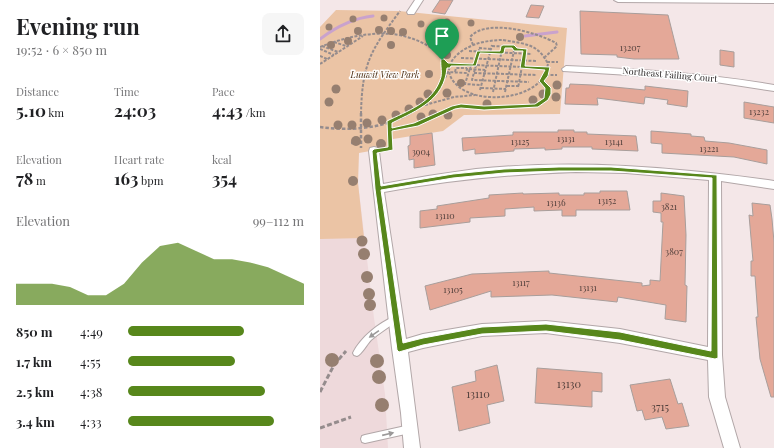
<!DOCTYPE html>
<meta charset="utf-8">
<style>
:root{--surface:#fff;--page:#f6f6f6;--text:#202124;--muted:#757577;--accent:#57871b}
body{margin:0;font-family:"Playfair Display",serif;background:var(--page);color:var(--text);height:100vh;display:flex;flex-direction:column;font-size:15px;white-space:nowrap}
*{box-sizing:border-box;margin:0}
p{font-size:13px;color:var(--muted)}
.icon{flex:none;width:22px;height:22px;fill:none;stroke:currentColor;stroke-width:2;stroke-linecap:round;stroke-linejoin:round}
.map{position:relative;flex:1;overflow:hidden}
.side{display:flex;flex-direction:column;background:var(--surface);width:320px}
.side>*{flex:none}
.pin{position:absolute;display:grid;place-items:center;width:34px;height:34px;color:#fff;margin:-41px -17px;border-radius:50% 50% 50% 0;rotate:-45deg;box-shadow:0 0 4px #0007}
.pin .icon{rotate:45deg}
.round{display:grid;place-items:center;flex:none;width:42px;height:42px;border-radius:8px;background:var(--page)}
.head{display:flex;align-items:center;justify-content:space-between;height:68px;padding:0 16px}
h1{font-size:22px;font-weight:700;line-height:30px}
.stats{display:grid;grid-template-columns:repeat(3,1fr);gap:6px;height:68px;padding:4px 16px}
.stats div{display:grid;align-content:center}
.stats b{font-size:17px;font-weight:700}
.stats small{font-size:11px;font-weight:400}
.stats p{font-size:11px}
.chart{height:112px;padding:8px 16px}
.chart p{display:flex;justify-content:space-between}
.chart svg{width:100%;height:72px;margin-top:4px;fill:var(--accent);opacity:.7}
ul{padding:0 16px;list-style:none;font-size:13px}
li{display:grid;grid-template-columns:64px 48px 1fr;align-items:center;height:30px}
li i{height:10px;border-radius:5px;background:var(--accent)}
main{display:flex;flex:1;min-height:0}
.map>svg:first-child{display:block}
</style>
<main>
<section class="side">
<div class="head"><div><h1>Evening run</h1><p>19:52 · 6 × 850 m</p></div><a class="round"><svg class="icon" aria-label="share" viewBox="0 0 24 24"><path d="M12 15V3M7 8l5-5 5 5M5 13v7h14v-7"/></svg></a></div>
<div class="stats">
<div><p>Distance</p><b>5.10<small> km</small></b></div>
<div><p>Time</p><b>24:03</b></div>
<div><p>Pace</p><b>4:43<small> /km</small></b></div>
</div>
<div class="stats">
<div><p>Elevation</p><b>78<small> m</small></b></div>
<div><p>Heart rate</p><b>163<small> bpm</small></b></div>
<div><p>kcal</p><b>354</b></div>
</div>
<div class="chart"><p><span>Elevation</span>99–112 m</p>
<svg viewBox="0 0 160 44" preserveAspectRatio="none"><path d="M0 44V31L10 31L20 31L30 33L40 38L50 38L60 31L70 18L80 8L90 6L100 11L110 16L120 16L130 18L140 21L150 26L160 31V44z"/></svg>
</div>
<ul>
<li><b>850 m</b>4:49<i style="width:66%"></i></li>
<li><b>1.7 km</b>4:55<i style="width:61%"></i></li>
<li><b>2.5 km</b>4:38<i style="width:78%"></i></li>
<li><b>3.4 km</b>4:33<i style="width:83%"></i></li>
</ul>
</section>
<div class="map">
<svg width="454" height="448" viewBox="0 0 454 448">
<rect width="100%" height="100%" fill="#f4e7e8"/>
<polygon fill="#eed9db" points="38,153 38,183 54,318 65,394 68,448 0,448 0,157"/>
<polygon fill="#ebc4a5" points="16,10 79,11 247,28 240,114 144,115 123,131 73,139 73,147 39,153 38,183 44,238 0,239 0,27"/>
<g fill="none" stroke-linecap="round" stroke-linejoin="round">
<g stroke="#c9a2cd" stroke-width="3">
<polyline points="205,36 237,32"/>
<path d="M0,39C16,27 33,18 53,16"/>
</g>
</g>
<g fill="#e4a898" stroke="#a89e9b">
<polygon points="120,0 133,0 125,14 112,12"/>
<polygon points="211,5 224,6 219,18 206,17"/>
<polygon points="260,11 348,15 359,59 314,59 297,57 297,55 261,54"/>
<polygon points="400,50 414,52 414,67 400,65"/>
<polygon points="250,84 273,85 325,90 325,86 368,91 367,107 347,104 348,100 325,97 324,104 277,98 278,105 245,104 246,88 249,88"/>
<polygon points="424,102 454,107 454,123 424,118"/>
<polygon points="238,130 254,130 254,132 267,132 267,134 316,136 318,151 272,149 272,147 242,147 242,149 225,150 225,148 194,149 194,151 155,154 155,149 143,151 142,138 193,135 193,132 238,132"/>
<polygon points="331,131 371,134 371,136 384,137 385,141 409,143 447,150 447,164 414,157 342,153 342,144 331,143"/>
<polygon points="112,133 115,165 94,168 94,159 89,160 88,146 90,145 90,136"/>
<polygon points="280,191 307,191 310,210 256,210 256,216 242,216 242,210 214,211 214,207 185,209 185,216 150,218 150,222 100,228 100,211 117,209 117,206 169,198 169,195 203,193 203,194 239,193 239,195 264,195 264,193 280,193"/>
<polygon points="341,193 364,196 366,235 365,285 367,286 366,322 345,319 346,305 298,297 297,302 232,295 171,297 171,291 110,310 105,286 152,274 229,271 229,273 322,283 322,286 330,285 330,280 340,281 343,222 341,222 341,213 333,212 333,201 341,201"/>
<polygon points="432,203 450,205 452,219 454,242 454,397 451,397 440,359 436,317 438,317 435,276 431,276 431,261 433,261 429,215 433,216"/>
<polygon points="177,365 184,401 167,405 170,423 139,431 132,387 156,381 155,371"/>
<polygon points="217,368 282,373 282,392 272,391 272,407 215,403"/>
<polygon points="350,379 358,404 362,403 369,426 346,429 342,417 325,420 322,410 317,411 310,385"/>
</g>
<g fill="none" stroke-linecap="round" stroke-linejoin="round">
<g stroke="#b2a7a8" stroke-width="2">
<g id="service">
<path d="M75,316L77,317L78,319L77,321C69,327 59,333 51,340C47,344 42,354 37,356L34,355L33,353C41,337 59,323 75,316Z"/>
<polygon points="90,425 93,426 94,429 93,432 90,433 45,443 42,442 41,439 42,436 45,435"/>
</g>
</g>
<g stroke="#b2a7a8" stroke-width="2">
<g id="minor">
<polygon points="95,0 103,0 94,14 88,14 87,12"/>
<polygon points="294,0 454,0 454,3 298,2"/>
<path d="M246,66C316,69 385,73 454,85V91L376,79L243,71L242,69Z"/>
<path d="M54,147L58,148L59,151L63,184C94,178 125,173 156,169C256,159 355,167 454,181V189L401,181L402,355L405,397L420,448H404L389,397L388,360L300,343L226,333L162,336L103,348L88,352L100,448H84L81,413L72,348L49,151L50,148ZM256,172L306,173L389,180L388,347L300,329L226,321L162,324L103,334L86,339L64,192C128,180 191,174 256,172Z"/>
</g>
</g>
<g stroke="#958c8d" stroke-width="2" stroke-dasharray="3 1.5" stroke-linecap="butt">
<path d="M183,40C204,44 218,43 228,64C227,68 226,73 224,76C210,100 158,104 138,86C116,67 139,49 159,43C167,41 175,40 183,40Z"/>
<polyline points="14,42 26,46"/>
<path d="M153,45L150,37C167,18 216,32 236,43L237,46L225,57"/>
<polyline points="2,46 18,52"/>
<polyline points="172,46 194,47"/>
<path d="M0,47C23,38 47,32 72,34C93,36 134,51 123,80C117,95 102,105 89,114"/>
<polyline points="159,48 171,49"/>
<polyline points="0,49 14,55"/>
<polyline points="194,50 205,50 198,88"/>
<polyline points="149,51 212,54"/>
<polyline points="0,56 7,59"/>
<polyline points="141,58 217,61"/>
<polyline points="227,62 238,62"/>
<polyline points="0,64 43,36"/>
<polyline points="130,64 228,68"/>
<polyline points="151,65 145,84 161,85"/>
<polyline points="154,65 160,47"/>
<polyline points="156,65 152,80 209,82"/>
<polyline points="149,69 165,70"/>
<polyline points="135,72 136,68 147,68"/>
<polyline points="154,73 217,75"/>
<polyline points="226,75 237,75"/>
<polyline points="125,78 128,72 146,73 148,65"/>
<polyline points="187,86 199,86"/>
<polyline points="161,88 186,89"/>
<polyline points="160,90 172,45"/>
<polyline points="173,92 183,45"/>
<polyline points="185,92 195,46"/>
<polyline points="105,105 134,97 155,95"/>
<path d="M41,114C42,63 51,50 80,11"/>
<polyline points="120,114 134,107 141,106 164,108 216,105 226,99 228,88 222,81"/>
</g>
<g stroke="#958c8d" stroke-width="2.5" stroke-dasharray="3.5 2" stroke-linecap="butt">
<polyline points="41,113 41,148"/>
<path d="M0,127C30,131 64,129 90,113"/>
<polyline points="70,130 96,125 122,113"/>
<polyline points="31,143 41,142"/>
<polyline points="64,150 71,148 69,122"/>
</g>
<g stroke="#958c8d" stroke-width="3" stroke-dasharray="5 2.5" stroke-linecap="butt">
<polyline points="0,392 14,365 26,351"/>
<polyline points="0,428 31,417"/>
</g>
<use href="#service" fill="#fff" fill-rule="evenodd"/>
<use href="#minor" fill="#fff" fill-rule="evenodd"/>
</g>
<g fill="#967f70">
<circle cx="64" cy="18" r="3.5"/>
<circle cx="33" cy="19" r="3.5"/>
<circle cx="127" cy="22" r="3.5"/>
<circle cx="151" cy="23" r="3.5"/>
<circle cx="101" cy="24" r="3.5"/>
<circle cx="9" cy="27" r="3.5"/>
<circle cx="59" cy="30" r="4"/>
<circle cx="38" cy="31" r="4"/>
<circle cx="71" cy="31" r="4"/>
<circle cx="83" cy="32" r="4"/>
<circle cx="112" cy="34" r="4"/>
<circle cx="129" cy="36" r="4"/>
<circle cx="200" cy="37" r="4"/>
<circle cx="28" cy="41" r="4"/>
<circle cx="11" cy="45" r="4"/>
<circle cx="71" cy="45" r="4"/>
<circle cx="115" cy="45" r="4"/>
<circle cx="127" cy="55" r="4"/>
<circle cx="109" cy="74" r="4"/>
<circle cx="141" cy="83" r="4"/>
<circle cx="237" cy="85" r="4.5"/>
<circle cx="16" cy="89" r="4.5"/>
<circle cx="127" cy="93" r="4.5"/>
<circle cx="108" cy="94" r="4.5"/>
<circle cx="223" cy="94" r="4.5"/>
<circle cx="236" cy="97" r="4.5"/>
<circle cx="213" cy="100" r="4.5"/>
<circle cx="9" cy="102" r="4.5"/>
<circle cx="100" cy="102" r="4.5"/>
<circle cx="167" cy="104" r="4.5"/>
<circle cx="89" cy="109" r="4.5"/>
<circle cx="113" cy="114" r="4.5"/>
<circle cx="76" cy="115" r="4.5"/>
<circle cx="128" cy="115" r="4.5"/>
<circle cx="101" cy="117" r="4.5"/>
<circle cx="62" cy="120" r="4.5"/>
<circle cx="47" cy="123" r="4.5"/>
<circle cx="18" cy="125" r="4.5"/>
<circle cx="32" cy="125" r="4.5"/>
<circle cx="48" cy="139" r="4.5"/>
<circle cx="36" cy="141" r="5"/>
<circle cx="61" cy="144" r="5"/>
<circle cx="33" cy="181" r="5"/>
<circle cx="42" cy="241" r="5.5"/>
<circle cx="44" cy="254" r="6"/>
<circle cx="47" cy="277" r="6"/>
<circle cx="49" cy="294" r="6"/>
<circle cx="50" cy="305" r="6"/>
<circle cx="12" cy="360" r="7"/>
<circle cx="57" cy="361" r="7"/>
<circle cx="59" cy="377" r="7"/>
<circle cx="62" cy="405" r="7"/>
</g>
<defs><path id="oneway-solid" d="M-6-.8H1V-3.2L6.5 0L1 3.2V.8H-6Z"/></defs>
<g fill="#9b9999">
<use href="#oneway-solid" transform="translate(54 334) rotate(145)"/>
<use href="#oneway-solid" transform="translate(68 434) rotate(-13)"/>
</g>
<path fill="#57871b" stroke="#fff" fill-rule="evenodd" d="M183,45H194L197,48L207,49L205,66L230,67L228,76L224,81L231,88V94L228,100L218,107L164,110L141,108L135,109L98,126L72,131L73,150L57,153L61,186L133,174L184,169L239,167H291L397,175L398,358L395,359L300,340L226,331L162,334L103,345L79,352L77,350L55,189L52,151L54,149L68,147L67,121C87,111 112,103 120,80C123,73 120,66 121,59H124L128,63L153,64L157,51H180L181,46ZM185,48H192L194,51H203L200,68L225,70L219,81L225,88L224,98L215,104L164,106L141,104L132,106L94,123L72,128V123C98,110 124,100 127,68H130L131,66H156L160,53L182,54L184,53ZM239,171H291L392,178L391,351L300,332L226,324L162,327L103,338L83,343L61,190L133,178L184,173Z"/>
<g text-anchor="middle" stroke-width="3" stroke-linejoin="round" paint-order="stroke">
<g font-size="9" fill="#52403c">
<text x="310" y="51">13207</text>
<text x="439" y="115">13232</text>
<text x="246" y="142">13131</text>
<text x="200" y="145">13125</text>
<text x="294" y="145">13141</text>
<text x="389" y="152">13221</text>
<text x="101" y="155">3904</text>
<text x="287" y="204">13152</text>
<text x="236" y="206">13136</text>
<text x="349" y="210">3821</text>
<text x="125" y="219">13110</text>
<text x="354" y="255">3807</text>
<text x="201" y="286">13117</text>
<text x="268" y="291">13131</text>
<text x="133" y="293">13105</text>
</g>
<g font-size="9" font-style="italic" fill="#4a2a0d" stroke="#fff">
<text x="65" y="78">Luuwit View Park</text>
</g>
<g font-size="9" fill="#211d1d" stroke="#fff">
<text transform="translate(350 75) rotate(5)" y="3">Northeast Failing Court</text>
</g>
<g font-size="11" fill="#52403c">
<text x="249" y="388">13130</text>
<text x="158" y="398">13110</text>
<text x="340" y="411">3715</text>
</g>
</g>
</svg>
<div class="pin" style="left:122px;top:60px;background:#1e9e55"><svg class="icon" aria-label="arrive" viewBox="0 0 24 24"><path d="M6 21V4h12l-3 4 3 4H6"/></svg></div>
</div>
</main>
